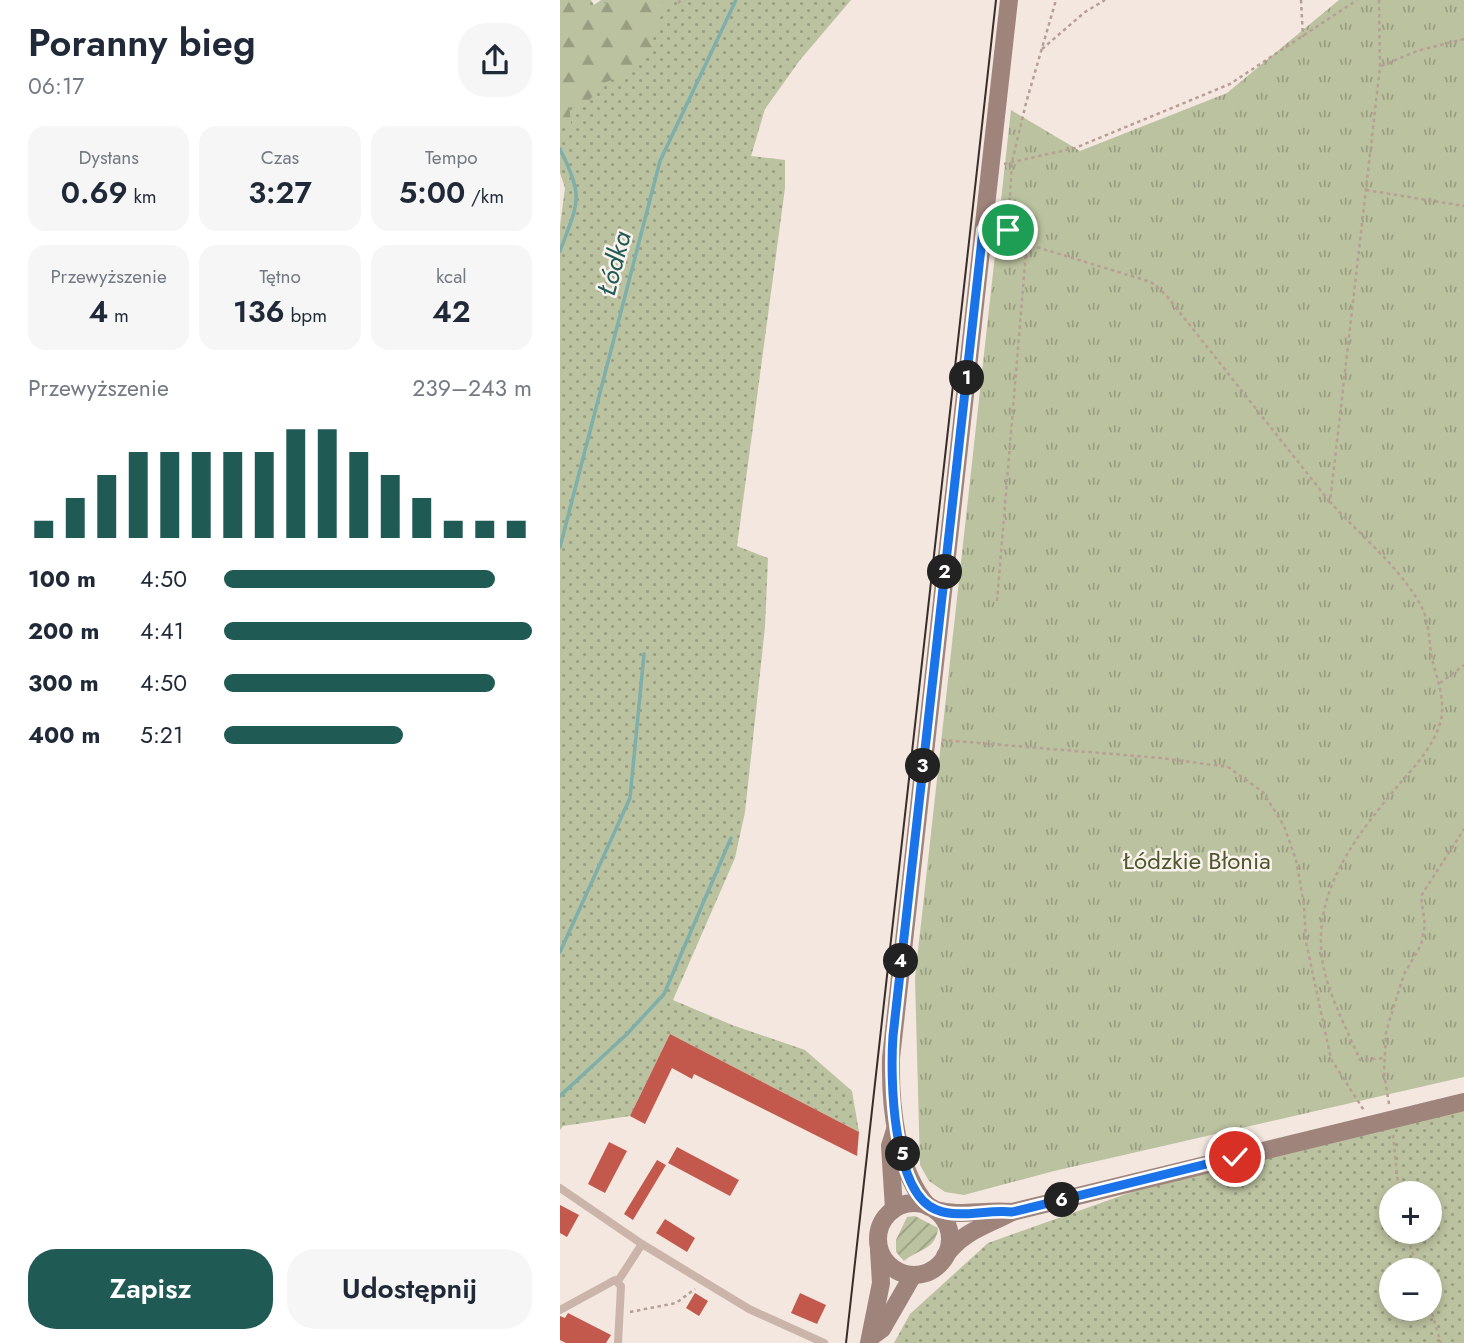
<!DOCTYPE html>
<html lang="pl">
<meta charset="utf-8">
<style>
:root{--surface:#fff;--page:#f6f6f7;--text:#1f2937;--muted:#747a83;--accent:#205a55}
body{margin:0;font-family:Jost,sans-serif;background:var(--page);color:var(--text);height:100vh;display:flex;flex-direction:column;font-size:26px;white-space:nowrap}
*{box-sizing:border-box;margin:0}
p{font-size:23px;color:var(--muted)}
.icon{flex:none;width:38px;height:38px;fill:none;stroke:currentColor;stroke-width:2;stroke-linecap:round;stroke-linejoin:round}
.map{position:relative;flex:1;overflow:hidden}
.side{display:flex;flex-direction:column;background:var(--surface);width:560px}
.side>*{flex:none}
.buttons{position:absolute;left:819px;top:1181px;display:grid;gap:14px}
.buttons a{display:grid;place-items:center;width:63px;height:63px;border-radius:50%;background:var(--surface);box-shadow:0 4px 10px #0003;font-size:35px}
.pin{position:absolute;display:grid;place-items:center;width:60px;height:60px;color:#fff;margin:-30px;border:4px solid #fff;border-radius:50%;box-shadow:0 2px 7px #0007}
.km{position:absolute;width:35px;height:35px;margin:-18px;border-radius:50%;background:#222;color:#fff;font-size:19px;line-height:35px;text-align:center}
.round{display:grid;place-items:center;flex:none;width:74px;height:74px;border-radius:28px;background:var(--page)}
.headline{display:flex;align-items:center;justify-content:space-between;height:119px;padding:0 28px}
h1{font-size:38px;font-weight:600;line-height:52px}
.figures{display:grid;grid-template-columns:repeat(3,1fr);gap:10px;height:119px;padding:7px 28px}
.figures div{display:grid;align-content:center;border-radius:18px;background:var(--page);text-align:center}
.figures b{font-size:30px;font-weight:600}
.figures small{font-size:19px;font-weight:400}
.figures p{font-size:19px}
.chart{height:196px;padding:14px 28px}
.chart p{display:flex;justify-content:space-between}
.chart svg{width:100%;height:126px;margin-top:7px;stroke:var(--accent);stroke-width:6}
.button{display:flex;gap:14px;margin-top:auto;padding:14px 28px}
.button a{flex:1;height:80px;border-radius:28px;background:var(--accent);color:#fff;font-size:28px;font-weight:600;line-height:80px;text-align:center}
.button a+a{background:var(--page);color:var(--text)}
ul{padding:0 28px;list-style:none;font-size:23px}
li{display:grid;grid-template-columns:112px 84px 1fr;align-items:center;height:52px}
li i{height:18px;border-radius:9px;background:var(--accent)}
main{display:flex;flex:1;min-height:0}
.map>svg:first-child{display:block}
</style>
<main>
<section class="side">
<div class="headline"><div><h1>Poranny bieg</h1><p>06:17</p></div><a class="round"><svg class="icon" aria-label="share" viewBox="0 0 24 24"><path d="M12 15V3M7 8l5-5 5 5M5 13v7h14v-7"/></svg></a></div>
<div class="figures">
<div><p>Dystans</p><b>0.69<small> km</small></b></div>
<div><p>Czas</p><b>3:27</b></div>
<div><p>Tempo</p><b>5:00<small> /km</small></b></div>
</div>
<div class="figures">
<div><p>Przewyższenie</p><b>4<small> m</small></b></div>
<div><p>Tętno</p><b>136<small> bpm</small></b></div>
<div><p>kcal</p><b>42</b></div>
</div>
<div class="chart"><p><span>Przewyższenie</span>239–243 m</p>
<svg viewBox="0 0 160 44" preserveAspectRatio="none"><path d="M5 44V38M15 44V30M25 44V22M35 44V14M45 44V14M55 44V14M65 44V14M75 44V14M85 44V6M95 44V6M105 44V14M115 44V22M125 44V30M135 44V38M145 44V38M155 44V38"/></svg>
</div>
<ul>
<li><b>100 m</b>4:50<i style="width:88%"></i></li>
<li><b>200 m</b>4:41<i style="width:100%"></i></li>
<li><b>300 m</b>4:50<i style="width:88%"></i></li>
<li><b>400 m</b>5:21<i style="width:58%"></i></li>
</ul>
<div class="button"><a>Zapisz</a><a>Udostępnij</a></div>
</section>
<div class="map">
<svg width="904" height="1343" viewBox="0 0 904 1343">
<defs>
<pattern id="grass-dots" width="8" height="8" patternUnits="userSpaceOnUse" patternTransform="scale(1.75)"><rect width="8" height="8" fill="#bbc29f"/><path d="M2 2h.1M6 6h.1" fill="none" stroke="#999e82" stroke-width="1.8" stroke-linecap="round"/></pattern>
<pattern id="forest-firs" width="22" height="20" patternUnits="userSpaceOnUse" patternTransform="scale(1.75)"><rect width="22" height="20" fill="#bbc29f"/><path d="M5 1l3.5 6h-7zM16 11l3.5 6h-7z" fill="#999e82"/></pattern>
<pattern id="park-tufts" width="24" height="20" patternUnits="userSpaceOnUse" patternTransform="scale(1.75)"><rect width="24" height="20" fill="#bbc29f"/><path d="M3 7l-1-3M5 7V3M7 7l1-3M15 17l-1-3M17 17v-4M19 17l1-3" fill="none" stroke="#999e82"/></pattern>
<pattern id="garden-furrows" width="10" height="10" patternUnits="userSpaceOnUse" patternTransform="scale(1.75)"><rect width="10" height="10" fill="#bbc29f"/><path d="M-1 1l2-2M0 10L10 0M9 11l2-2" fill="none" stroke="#999e82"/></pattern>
</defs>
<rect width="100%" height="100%" fill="#f3e7df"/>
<g fill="url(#grass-dots)" fill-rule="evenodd">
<polygon points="0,0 31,0 34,5 41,0 291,0 240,60 205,109 191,156 225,160 225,188 177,546 208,558 205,627 185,812 175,858 113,1000 172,1025 245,1050 292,1091 299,1132 110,1034 70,1116 3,1126 0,1130 0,226 5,188 0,173"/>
<path d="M904,1109V1343H334L350,1314L428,1243L603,1181ZM831,1194H870V1232H831ZM831,1270H870V1309H831Z"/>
</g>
<polygon fill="url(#forest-firs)" points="0,0 26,0 33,8 52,0 95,0 107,4 93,32 94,51 67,75 46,82 21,109 9,103 11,124 0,128"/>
<polygon fill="url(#park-tufts)" points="779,0 904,0 904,1077 494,1171 404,1195 385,1192 369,1181 360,1165 355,978 451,110 520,151 667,93"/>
<path fill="url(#garden-furrows)" d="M355,1216L378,1228C376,1250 358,1249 344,1261L336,1252V1240L347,1217Z"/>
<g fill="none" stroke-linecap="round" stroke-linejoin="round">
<g stroke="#7fafaa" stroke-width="3.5">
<path d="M0,149C25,199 18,202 0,251"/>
<polyline points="0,547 100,161 176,0"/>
<polyline points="0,952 70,798 84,654"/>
<polyline points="0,1096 67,1034 104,994 171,838"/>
</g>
</g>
<g fill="#c3594d">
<polygon points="110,1034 299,1132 297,1156 134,1074 132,1079 112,1068 85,1124 70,1116"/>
<polygon points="49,1142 67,1151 45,1193 28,1184"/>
<polygon points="117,1147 179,1180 170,1196 108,1163"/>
<polygon points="97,1160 106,1165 73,1220 64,1214"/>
<polygon points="0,1205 19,1215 7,1237 0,1233"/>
<polygon points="105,1219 135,1238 127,1252 96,1233"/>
<polygon points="135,1293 148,1301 139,1316 126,1308"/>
<polygon points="240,1293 266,1305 257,1324 231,1313"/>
<polygon points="8,1313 51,1335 46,1343 6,1343 0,1340 0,1316 5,1318"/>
</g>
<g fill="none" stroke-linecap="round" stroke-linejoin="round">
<g stroke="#b79f95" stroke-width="2.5" stroke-dasharray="3.5 3.5" stroke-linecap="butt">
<polyline points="741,0 743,37"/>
<path d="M819,0L820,67L770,502C799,534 840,567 861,606C871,624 868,643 873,663C878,682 885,699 881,720C875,744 857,764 841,782C802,829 759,880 761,945C762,985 785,1024 800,1060L825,1058"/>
<polyline points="118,3 121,0"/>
<polyline points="482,49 525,12 545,0"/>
<polyline points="821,66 857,51 904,39"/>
<polyline points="444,164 515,148 670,84 797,0"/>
<polyline points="806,190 904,206"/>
<polyline points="437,235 591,282 606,295 769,501"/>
<polyline points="437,601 466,252 448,230 452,162 466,103 496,0"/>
<polyline points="880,683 904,665"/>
<polyline points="382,740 601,758 668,767 703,792 724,826 736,860 744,905 746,942 771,1059 805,1112"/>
<polyline points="829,1104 824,1073 826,1032 844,974 861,945 865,925 861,896 904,829"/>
<polyline points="833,1135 839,1194"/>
<polyline points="846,1232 858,1270"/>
<polyline points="870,1307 881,1343"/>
<polyline points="70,1312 116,1303 135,1289"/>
</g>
<g stroke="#cbb5ab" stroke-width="8">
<polyline points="0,1188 82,1244 189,1309 264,1343"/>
<polyline points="58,1281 82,1244"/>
<polyline points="0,1310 55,1280 61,1286 58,1343"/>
</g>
<g stroke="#9f847c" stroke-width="18">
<circle cx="354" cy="1239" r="36"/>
<path d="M369,1207C336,1172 330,1104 331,1058L449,0"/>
<polyline points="334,1209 330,1146 335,1130"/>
<path d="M375,1210C400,1217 426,1209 452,1212"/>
<path d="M385,1256C403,1231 426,1226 452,1212L904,1102"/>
<polyline points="311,1337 322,1329 353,1275"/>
<polyline points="309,1343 321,1283 319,1251"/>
</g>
<polyline stroke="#392d2a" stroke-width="2" points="286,1343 436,0"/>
</g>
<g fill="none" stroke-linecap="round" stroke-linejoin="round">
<g stroke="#fff" stroke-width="14">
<path id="route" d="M448,230L456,241L423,230L333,1036C330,1076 332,1194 377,1210C400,1219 427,1209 452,1212L675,1157"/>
</g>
<use href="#route" stroke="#1a73e8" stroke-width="9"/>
</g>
<g text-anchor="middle" stroke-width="5" stroke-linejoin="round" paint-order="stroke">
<g font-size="24" fill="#4e572e" stroke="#faf2ec">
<text x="637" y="869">Łódzkie Błonia</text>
</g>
<g font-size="26" font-style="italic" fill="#205a55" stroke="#faf2ec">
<text transform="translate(54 263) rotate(-75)" y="9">Łódka</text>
</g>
</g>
</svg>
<div class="buttons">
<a>+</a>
<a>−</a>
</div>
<div class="pin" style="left:448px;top:230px;background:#1e9e55"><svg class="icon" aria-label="arrive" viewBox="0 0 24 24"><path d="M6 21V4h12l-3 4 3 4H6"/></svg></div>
<div class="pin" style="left:675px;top:1157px;background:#d93025"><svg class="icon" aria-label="check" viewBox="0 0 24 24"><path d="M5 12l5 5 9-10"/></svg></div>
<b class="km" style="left:407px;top:378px">1</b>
<b class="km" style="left:385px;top:572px">2</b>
<b class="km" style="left:363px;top:766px">3</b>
<b class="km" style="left:341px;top:961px">4</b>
<b class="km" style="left:343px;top:1154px">5</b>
<b class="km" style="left:502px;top:1200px">6</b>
</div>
</main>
